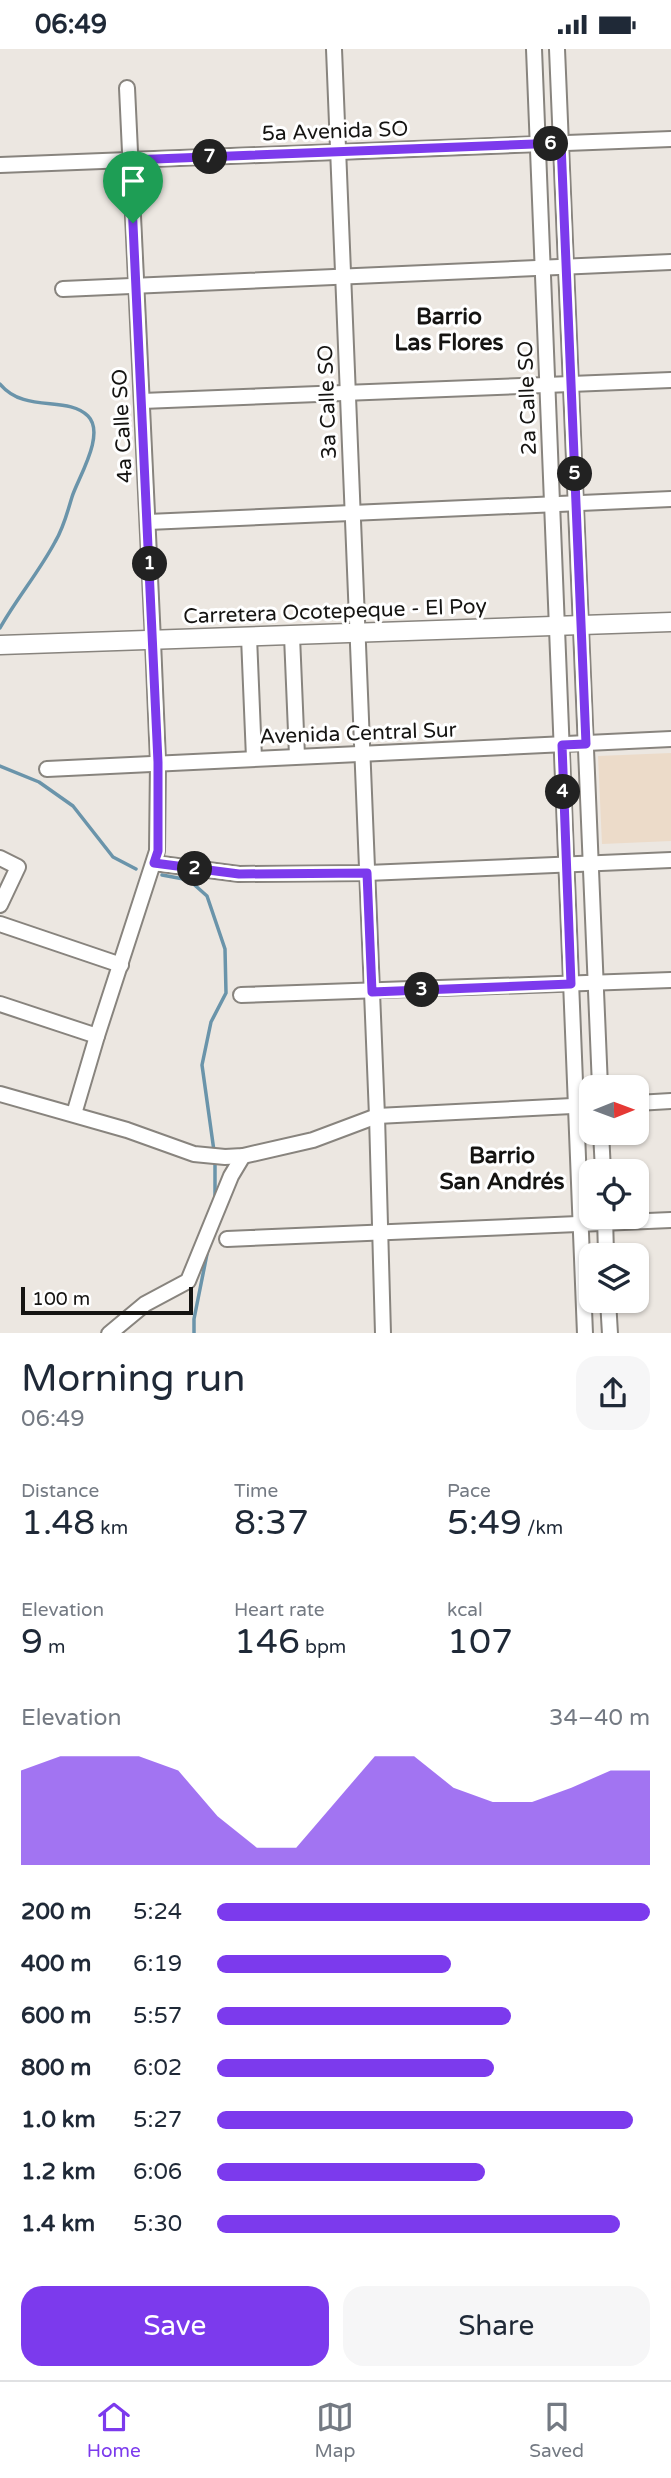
<!DOCTYPE html>
<meta charset="utf-8">
<style>
:root{--surface:#fff;--page:#f6f6f7;--text:#1f2937;--muted:#747a83;--line:#e0e1e3;--accent:#7c3aed}
body{margin:0;font-family:"Varela Round",sans-serif;background:var(--page);color:var(--text);height:100vh;display:flex;flex-direction:column;font-size:26px;white-space:nowrap}
*{box-sizing:border-box;margin:0}
p{font-size:23px;color:var(--muted)}
.icon{flex:none;width:38px;height:38px;fill:none;stroke:currentColor;stroke-width:2;stroke-linecap:round;stroke-linejoin:round}
.map{position:relative;height:1284px;overflow:hidden}
.side{display:flex;flex-direction:column;background:var(--surface);flex:1}
.side>*{flex:none}
.needle{width:46px;rotate:89deg}
.buttons{position:absolute;left:579px;top:1026px;display:grid;gap:14px}
.buttons a{display:grid;place-items:center;width:70px;height:70px;border-radius:14px;background:var(--surface);box-shadow:0 2px 5px #0004;font-size:35px}
.scale{position:absolute;left:21px;bottom:18px;width:172px;box-sizing:border-box;padding-left:7px;border:4px solid #151412;border-top:0;font-size:19px;line-height:24px;white-space:nowrap;color:#151412;-webkit-text-stroke:5px #fff;paint-order:stroke}
.pin{position:absolute;display:grid;place-items:center;width:60px;height:60px;color:#fff;margin:-72px -30px;border-radius:50% 50% 50% 0;rotate:-45deg;box-shadow:0 0 7px #0007}
.pin .icon{rotate:45deg}
.km{position:absolute;width:35px;height:35px;margin:-18px;border-radius:50%;background:#222;color:#fff;font-size:19px;line-height:35px;text-align:center}
.round{display:grid;place-items:center;flex:none;width:74px;height:74px;border-radius:21px;background:var(--page)}
.headline{display:flex;align-items:center;justify-content:space-between;height:119px;padding:0 21px}
h1{font-size:38px;font-weight:600;line-height:52px}
.figures{display:grid;grid-template-columns:repeat(3,1fr);gap:10px;height:119px;padding:7px 21px}
.figures div{display:grid;align-content:center}
.figures b{font-size:35px;font-weight:600}
.figures small{font-size:19px;font-weight:400}
.figures p{font-size:19px}
.chart{height:196px;padding:14px 21px}
.chart p{display:flex;justify-content:space-between}
.chart svg{width:100%;height:126px;margin-top:7px;fill:var(--accent);opacity:.7}
.button{display:flex;gap:14px;margin-top:auto;padding:14px 21px}
.button a{flex:1;height:80px;border-radius:21px;background:var(--accent);color:#fff;font-size:28px;font-weight:600;line-height:80px;text-align:center}
.button a+a{background:var(--page);color:var(--text)}
ul{padding:0 21px;list-style:none;font-size:23px}
li{display:grid;grid-template-columns:112px 84px 1fr;align-items:center;height:52px}
li i{height:18px;border-radius:9px;background:var(--accent)}
.status{display:flex;justify-content:space-between;align-items:center;height:49px;padding:0 35px;background:var(--surface);direction:ltr}
.status svg{height:19px;fill:currentColor}
.tabs{display:flex;justify-content:space-around;align-items:center;height:98px;border-top:2px solid var(--line);background:var(--surface);font-size:19px;color:var(--muted)}
.tabs a{display:grid;justify-items:center;gap:4px}
.tabs .active{color:var(--accent)}
.map>svg:first-child{display:block}
</style>
<div class="status"><b>06:49</b><svg viewBox="0 0 49 12"><path d="M0 12V9h3v3zM5 12V6h3v6zM10 12V3h3v9zM15 12V0h3v12zM26 1h20v11H26zM47 4h2v5h-2z"/></svg></div>
<div class="map">
<svg width="671" height="1285" viewBox="0 0 671 1285">
<rect width="100%" height="100%" fill="#ece7e1"/>
<polygon fill="#ecdbc9" points="671,704 671,792 602,795 598,707"/>
<g fill="none" stroke-linecap="round" stroke-linejoin="round">
<g stroke="#6a94aa" stroke-width="3.5">
<path d="M0,335C25,365 67,346 88,367C106,385 78,429 72,448C67,464 64,478 55,493C39,523 17,549 0,579"/>
<polyline points="0,717 39,733 73,757 113,808 136,820"/>
<polyline points="162,826 189,831 207,847 225,900 226,944 211,973 202,1016 214,1102"/>
<polyline points="215,1110 215,1148"/>
<polyline points="194,1285 194,1270 208,1200"/>
</g>
<g stroke="#88847e" stroke-width="18">
<g id="minor">
<polyline points="334,0 377,1067 383,1285"/>
<polyline points="534,0 585,1285"/>
<polyline points="557,0 600,1038"/>
<polyline points="0,116 671,90"/>
<polyline points="63,240 671,213"/>
<polyline points="142,352 671,331"/>
<polyline points="148,473 671,450"/>
<polyline points="292,587 297,707"/>
<polyline points="249,588 254,709"/>
<polyline points="47,720 671,690"/>
<polyline points="0,809 18,818 0,856"/>
<polyline points="154,814 239,825 367,824 671,811"/>
<polyline points="0,875 121,916"/>
<polyline points="241,946 671,931"/>
<polyline points="0,955 97,987"/>
<polyline points="0,1045 127,1081 194,1105 225,1108 243,1107 313,1091 377,1067 592,1056"/>
<polyline points="637,1054 671,1052"/>
<polyline points="74,1065 97,987 157,802 158,713 153,592 127,39"/>
<polyline points="601,1083 603,1122"/>
<polyline points="605,1167 606,1206"/>
<polyline points="227,1190 671,1171"/>
<polyline points="608,1251 610,1285"/>
<polyline points="109,1285 145,1255 188,1232 231,1127 243,1107"/>
</g>
</g>
<g stroke="#88847e" stroke-width="21">
<polyline id="major" points="0,596 671,573"/>
</g>
<use href="#minor" stroke="#fff" stroke-width="14"/>
<use href="#major" stroke="#fff" stroke-width="18"/>
</g>
<g fill="none" stroke-linecap="round" stroke-linejoin="round">
<g stroke="#fff" stroke-width="14">
<polygon id="route" points="561,94 586,695 562,696 571,935 372,943 367,824 239,825 154,814 158,802 158,713 130,111"/>
</g>
<use href="#route" stroke="#7c3aed" stroke-width="9"/>
</g>
<g text-anchor="middle" stroke-width="6" stroke-linejoin="round" paint-order="stroke">
<g font-size="21" fill="#151412" stroke="#fff">
<text transform="translate(335 82) rotate(-2)" y="7">5a Avenida SO</text>
<text transform="translate(527 349) rotate(-92)" y="7">2a Calle SO</text>
<text transform="translate(327 353) rotate(-92)" y="7">3a Calle SO</text>
<text transform="translate(122 377) rotate(-93)" y="7">4a Calle SO</text>
<text transform="translate(335 562) rotate(-2)" y="7">Carretera Ocotepeque - El Poy</text>
<text transform="translate(358 684) rotate(-2)" y="7">Avenida Central Sur</text>
</g>
<g font-size="23" font-weight="bold" fill="#151412" stroke="#fff">
<text x="449" y="275">Barrio<tspan x="449" dy="26">Las Flores</tspan></text>
<text x="502" y="1114">Barrio<tspan x="502" dy="26">San Andrés</tspan></text>
</g>
</g>
</svg>
<div class="buttons">
<a><svg class="needle" viewBox="-14 -14 28 28"><path d="M0-13l5 13h-10z" fill="#e53935"/><path d="M0 13l5-13h-10z" fill="#747a83"/></svg></a>
<a><svg class="icon" aria-label="locate" viewBox="0 0 24 24"><circle cx="12" cy="12" r="6"/><path d="M12 2v4M12 18v4M2 12h4M18 12h4"/></svg></a>
<a><svg class="icon" aria-label="layers" viewBox="0 0 24 24"><path d="M12 4l9 5-9 5-9-5zM3 14l9 5 9-5"/></svg></a>
</div>
<div class="scale">100 m</div>
<div class="pin" style="left:133px;top:174px;background:#1e9e55"><svg class="icon" aria-label="arrive" viewBox="0 0 24 24"><path d="M6 21V4h12l-3 4 3 4H6"/></svg></div>
<b class="km" style="left:150px;top:515px">1</b>
<b class="km" style="left:195px;top:820px">2</b>
<b class="km" style="left:422px;top:941px">3</b>
<b class="km" style="left:563px;top:743px">4</b>
<b class="km" style="left:575px;top:425px">5</b>
<b class="km" style="left:551px;top:95px">6</b>
<b class="km" style="left:210px;top:108px">7</b>
</div>
<section class="side">
<div class="headline"><div><h1>Morning run</h1><p>06:49</p></div><a class="round"><svg class="icon" aria-label="share" viewBox="0 0 24 24"><path d="M12 15V3M7 8l5-5 5 5M5 13v7h14v-7"/></svg></a></div>
<div class="figures">
<div><p>Distance</p><b>1.48<small> km</small></b></div>
<div><p>Time</p><b>8:37</b></div>
<div><p>Pace</p><b>5:49<small> /km</small></b></div>
</div>
<div class="figures">
<div><p>Elevation</p><b>9<small> m</small></b></div>
<div><p>Heart rate</p><b>146<small> bpm</small></b></div>
<div><p>kcal</p><b>107</b></div>
</div>
<div class="chart"><p><span>Elevation</span>34–40 m</p>
<svg viewBox="0 0 160 44" preserveAspectRatio="none"><path d="M0 44V11L10 6L20 6L30 6L40 11L50 27L60 38L70 38L80 22L90 6L100 6L110 17L120 22L130 22L140 17L150 11L160 11V44z"/></svg>
</div>
<ul>
<li><b>200 m</b>5:24<i style="width:100%"></i></li>
<li><b>400 m</b>6:19<i style="width:54%"></i></li>
<li><b>600 m</b>5:57<i style="width:68%"></i></li>
<li><b>800 m</b>6:02<i style="width:64%"></i></li>
<li><b>1.0 km</b>5:27<i style="width:96%"></i></li>
<li><b>1.2 km</b>6:06<i style="width:62%"></i></li>
<li><b>1.4 km</b>5:30<i style="width:93%"></i></li>
</ul>
<div class="button"><a>Save</a><a>Share</a></div>
</section>
<nav class="tabs">
<a class="active"><svg class="icon" aria-label="home" viewBox="0 0 24 24"><path d="M3 11l9-7 9 7M6 9v11h12V9"/></svg>Home</a>
<a><svg class="icon" aria-label="map" viewBox="0 0 24 24"><path d="M3 6l6-2 6 2 6-2v14l-6 2-6-2-6 2zM9 4v14M15 6v14"/></svg>Map</a>
<a><svg class="icon" aria-label="saved" viewBox="0 0 24 24"><path d="M7 4h10v16l-5-4-5 4z"/></svg>Saved</a>
</nav>
